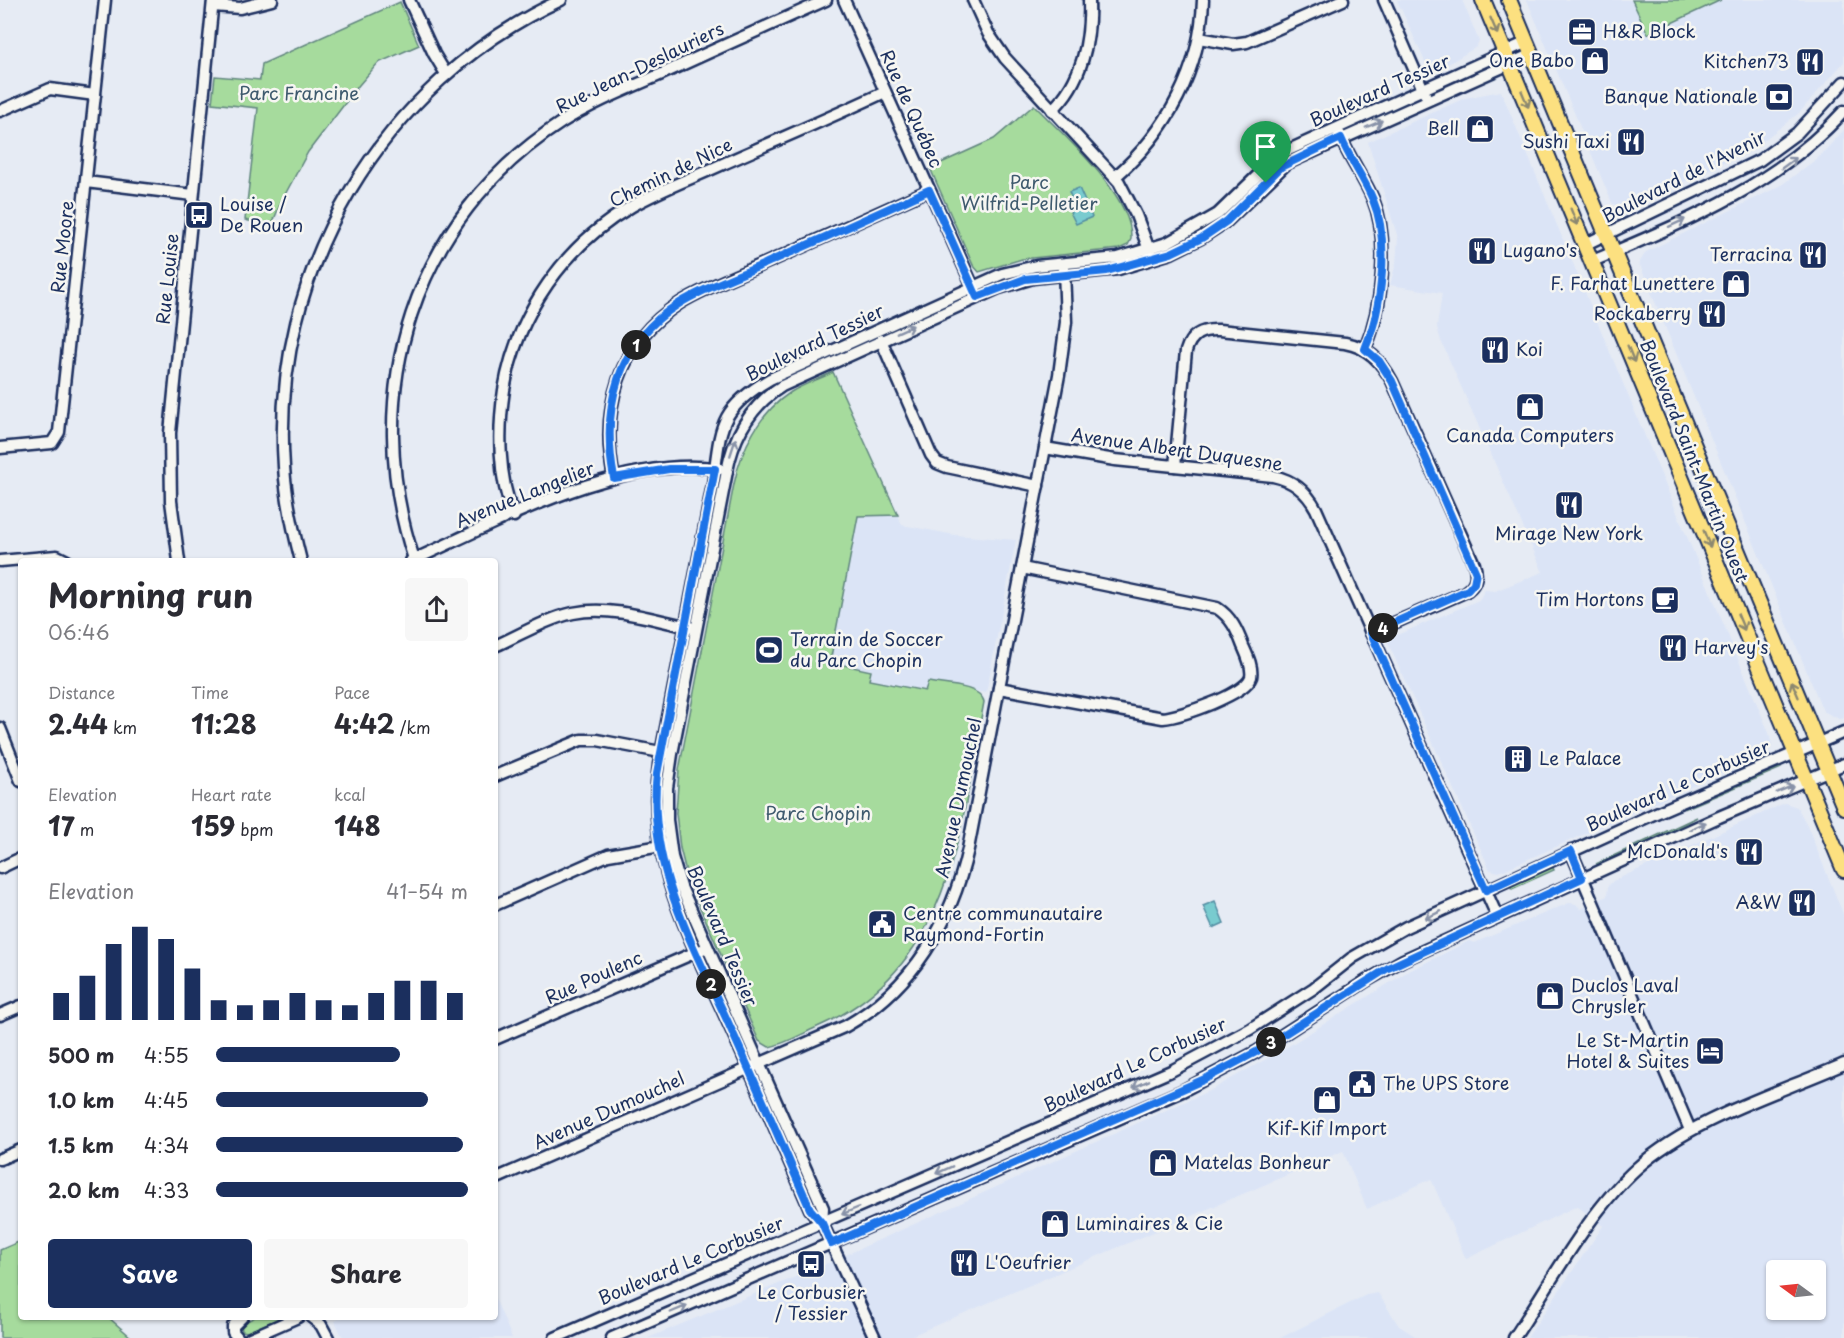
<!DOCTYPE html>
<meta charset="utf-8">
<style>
:root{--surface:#fff;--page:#f7f7f7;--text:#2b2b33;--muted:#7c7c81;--accent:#1b2f5e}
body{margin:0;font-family:"Playpen Sans",sans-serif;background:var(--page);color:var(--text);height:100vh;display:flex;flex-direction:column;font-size:22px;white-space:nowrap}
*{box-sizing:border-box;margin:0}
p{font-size:20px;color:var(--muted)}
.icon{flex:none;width:33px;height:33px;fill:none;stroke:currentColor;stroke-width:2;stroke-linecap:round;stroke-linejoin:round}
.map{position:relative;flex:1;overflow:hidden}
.side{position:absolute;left:18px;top:558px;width:480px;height:762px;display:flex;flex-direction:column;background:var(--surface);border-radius:6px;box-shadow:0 2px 4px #0004}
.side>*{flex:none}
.needle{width:39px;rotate:285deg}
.fabs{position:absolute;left:1766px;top:1260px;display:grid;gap:12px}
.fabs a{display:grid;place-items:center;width:60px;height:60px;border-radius:6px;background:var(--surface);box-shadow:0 2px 4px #0004;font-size:30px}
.pin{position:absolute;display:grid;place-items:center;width:51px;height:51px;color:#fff;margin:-62px -26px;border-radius:50% 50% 50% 0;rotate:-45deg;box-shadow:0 0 6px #0007}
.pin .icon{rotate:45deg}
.km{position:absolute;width:30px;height:30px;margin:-15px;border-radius:50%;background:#222;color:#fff;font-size:16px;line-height:30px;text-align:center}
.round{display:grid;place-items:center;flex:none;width:63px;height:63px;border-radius:6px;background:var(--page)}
.headline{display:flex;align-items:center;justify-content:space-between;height:102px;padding:0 30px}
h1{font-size:33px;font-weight:700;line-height:45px}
.stats{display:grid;grid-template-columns:repeat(3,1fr);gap:9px;height:102px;padding:6px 30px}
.stats div{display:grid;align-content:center}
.stats b{font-size:26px;font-weight:700}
.stats small{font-size:16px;font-weight:400}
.stats p{font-size:16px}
.chart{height:168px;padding:12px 30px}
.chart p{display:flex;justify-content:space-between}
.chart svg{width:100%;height:108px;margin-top:6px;stroke:var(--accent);stroke-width:6}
.cta{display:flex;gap:12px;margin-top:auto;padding:12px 30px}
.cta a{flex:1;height:69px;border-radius:6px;background:var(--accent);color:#fff;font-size:24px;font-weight:700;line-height:69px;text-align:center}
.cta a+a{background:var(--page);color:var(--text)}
ul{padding:0 30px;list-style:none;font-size:20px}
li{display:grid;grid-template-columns:96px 72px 1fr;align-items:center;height:45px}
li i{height:15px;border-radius:8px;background:var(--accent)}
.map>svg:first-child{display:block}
</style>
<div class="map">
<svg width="1844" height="1338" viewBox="0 0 1844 1338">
<rect width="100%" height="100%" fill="#e6ebf4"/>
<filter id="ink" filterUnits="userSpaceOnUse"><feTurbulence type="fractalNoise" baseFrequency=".0167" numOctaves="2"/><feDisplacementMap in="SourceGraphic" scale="12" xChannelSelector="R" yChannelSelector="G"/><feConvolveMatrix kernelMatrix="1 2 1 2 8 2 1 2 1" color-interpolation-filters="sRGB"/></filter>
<g filter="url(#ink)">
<g fill="#dbe4f6" fill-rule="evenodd">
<polygon points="1397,0 1462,0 1479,41 1476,47 1437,71 1427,66"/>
<polygon points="1527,0 1632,0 1648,34 1721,0 1844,0 1844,62 1799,113 1755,147 1624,211 1612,203"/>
<polygon points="1501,91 1769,733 1772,746 1763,755 1499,872 1490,870 1388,643 1390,638 1479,600 1485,590 1495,591 1543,572 1441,341 1437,327 1442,293 1390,285 1396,263 1398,238 1368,142 1465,98"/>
<polygon points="1844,130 1844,718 1839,719 1823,711 1639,263 1646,252 1780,186 1818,158"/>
<polygon points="898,515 902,525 955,535 1016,540 986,693 928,682 926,691 869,680 871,671 830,663 858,516"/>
<path d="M1785,803L1797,807L1807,825L1844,916V1338H1527L1603,1226L1577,1206L1466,1259L1431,1179L1367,1209L1343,1151L906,1338H648L817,1268L1213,1089L1284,1049L1407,972L1469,941L1474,943L1569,903L1576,904L1581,909L1607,896L1608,886L1613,881ZM1776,1270H1815V1310H1776Z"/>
<polygon points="1378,1293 1399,1326 1418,1338 1280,1338 1366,1295"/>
<polygon points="495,1298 512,1338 343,1338 335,1321 343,1317 495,1317"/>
</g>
<g fill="#a6db9d" stroke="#60857e" stroke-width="1.5">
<polygon points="1632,0 1721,0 1648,34"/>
<polygon points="400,2 419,45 378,63 359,85 308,152 281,202 271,227 245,220 258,108 212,103 215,76 260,80 262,64"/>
<path d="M1034,105C1063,135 1133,195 1131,239L1128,245L1119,249L1022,259L979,272L973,265L930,168L994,139Z"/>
<path d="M833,372L898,515L858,516L830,662L871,671L869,680L925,691L928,682C943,685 981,685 984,702C960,830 953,969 815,1028C800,1035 785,1044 769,1047L759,1041L688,880L680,848L676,813L679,770L734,484C741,449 760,412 791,392C804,384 820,379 833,372Z"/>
<polygon points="1780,766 1781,768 1684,809"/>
<polygon points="1697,817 1662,837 1596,864"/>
<polygon points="1552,866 1554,870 1512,889 1510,885"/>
<polygon points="21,1241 21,1317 108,1317 132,1338 0,1338 0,1250"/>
<polygon points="255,1317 282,1317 247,1332 242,1331 241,1324"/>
</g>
<g fill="#79cbcf" stroke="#538da2" stroke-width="1.5">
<polygon points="1079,188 1092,217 1076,224 1070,212 1076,207 1069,192"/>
<polygon points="1215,901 1224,923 1213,928 1203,906"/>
</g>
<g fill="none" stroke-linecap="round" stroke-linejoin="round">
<g stroke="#1b2f5e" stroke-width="15">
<g id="minor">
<polyline points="409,0 434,54 446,74"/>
<polyline points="844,0 975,291"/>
<polyline points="973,0 988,33 1005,58 1119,182 1136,215 1151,255"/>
<polyline points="1384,0 1425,94"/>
<polyline points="213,6 240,8 272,0"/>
<polyline points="1199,38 1233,44 1247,42 1343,0"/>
<path d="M1052,110C1082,82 1091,40 1089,0"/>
<polyline points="0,111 50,89 95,95"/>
<path d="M1339,133C1348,157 1363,176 1373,199C1390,240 1382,309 1365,349"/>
<path d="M1115,177C1167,132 1201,69 1203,0"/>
<polyline points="86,182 193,195"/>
<polyline points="1586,244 1760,160 1797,133 1844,82"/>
<path d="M1593,261C1682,223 1778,185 1844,111"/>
<polyline points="881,340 931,455 937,463 947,467 1038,486"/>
<polyline points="0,448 52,443 59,432 105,0"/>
<path d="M1045,448L1115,460L1273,476C1292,480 1307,492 1316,509L1497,916"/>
<path d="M1175,466L1186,351C1191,334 1202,329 1219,330L1345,343C1368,347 1381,361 1392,381L1474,564C1478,576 1476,585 1465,592L1371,633"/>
<path d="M614,478C600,410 618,342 680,303C710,285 744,273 775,259C827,236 878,213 929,190"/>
<path d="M514,516C498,479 498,430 504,390C517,313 565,245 632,206C661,189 693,178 723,164C777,140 832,117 885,92"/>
<path d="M414,559C359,393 413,218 562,122C594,102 630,88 664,73C718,48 772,24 826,0"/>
<polyline points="0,561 57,556 67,561"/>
<polyline points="179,561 171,501 170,433 213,0"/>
<path d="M301,561C293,530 286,499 284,467C270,270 382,83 561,0"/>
<path d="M411,561C498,522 623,453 720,469"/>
<path d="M495,646C520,635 546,619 573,613C612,605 655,620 693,628"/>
<path d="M999,688L1163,718C1181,716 1245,695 1251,677C1253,667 1247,655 1243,646C1237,630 1231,617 1217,608L1022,568"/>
<polyline points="0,728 21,781"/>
<polyline points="495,776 581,740 597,740 666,753"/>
<polyline points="1571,851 1690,1130"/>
<polyline points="0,868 21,858"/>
<polyline points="495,905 608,855 667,845"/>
<polyline points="0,1015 21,1006"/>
<polyline points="495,1039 701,950"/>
<polyline points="0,1159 21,1150"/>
<path d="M495,1179L846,1026C912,989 952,922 968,849L1059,375L1066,322L1064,269"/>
<path d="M822,1223L823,1208L681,887L672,857L667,820V788L672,754L727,471C734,435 750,406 782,386L999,288L1033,278L1118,269L1171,253L1201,238L1227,221L1286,164L1532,54"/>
<polyline points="311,1317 321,1325 328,1338"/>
<polyline points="238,1338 233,1332 233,1326 242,1317"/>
<polyline points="250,1338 298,1317"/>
<polyline points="555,1338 1171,1071 1250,1029 1314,988 1352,958 1406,927 1656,813 1844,732"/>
<polyline points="612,1338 1182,1091 1256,1052 1366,981 1403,960 1719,817 1844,764"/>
<path d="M875,1338L822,1223L810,1209C784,1149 758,1088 731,1029C693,943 644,860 659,764L713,484C721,428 717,410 770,379L1002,274L1036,266L1118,258L1167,243L1218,214L1280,154L1527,42"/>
<path d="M1514,1338C1550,1284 1589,1211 1637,1168C1693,1118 1776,1094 1844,1064"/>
</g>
</g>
<g stroke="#1b2f5e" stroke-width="18">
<g id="major">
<polyline points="1483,0 1844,870"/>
<polyline points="1509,0 1844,807"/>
</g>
</g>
<use href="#minor" stroke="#f6f6f2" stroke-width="10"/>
<use href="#major" stroke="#fce080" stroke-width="14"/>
</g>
<defs><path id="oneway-shaft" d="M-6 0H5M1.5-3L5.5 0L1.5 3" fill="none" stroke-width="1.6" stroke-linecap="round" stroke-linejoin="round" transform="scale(1.5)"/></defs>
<g stroke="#8c886f">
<use href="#oneway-shaft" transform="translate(1494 26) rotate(67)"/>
<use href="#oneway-shaft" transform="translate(1525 99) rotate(67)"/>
<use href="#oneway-shaft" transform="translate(1574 217) rotate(68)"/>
<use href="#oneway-shaft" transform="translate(1631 354) rotate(68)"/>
<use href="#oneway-shaft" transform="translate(1707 539) rotate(68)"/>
<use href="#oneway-shaft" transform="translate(1741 622) rotate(67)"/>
<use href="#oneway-shaft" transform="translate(1795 689) rotate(-113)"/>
</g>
<g stroke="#8892a8">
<use href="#oneway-shaft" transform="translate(1374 124) rotate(-23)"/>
<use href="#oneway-shaft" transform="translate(1789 163) rotate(-36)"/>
<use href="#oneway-shaft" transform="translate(1677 223) rotate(-25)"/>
<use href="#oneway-shaft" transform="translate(905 329) rotate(-24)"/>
<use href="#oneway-shaft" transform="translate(733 447) rotate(-72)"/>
<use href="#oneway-shaft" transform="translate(1785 789) rotate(-23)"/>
<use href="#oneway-shaft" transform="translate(1698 826) rotate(-24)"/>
<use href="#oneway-shaft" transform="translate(1433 915) rotate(155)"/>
<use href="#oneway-shaft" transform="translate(1141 1084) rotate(156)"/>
<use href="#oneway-shaft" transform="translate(944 1170) rotate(156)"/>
<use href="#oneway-shaft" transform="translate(850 1211) rotate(157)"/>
<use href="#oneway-shaft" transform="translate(679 1309) rotate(-23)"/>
</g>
</g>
<g fill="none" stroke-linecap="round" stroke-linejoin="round" filter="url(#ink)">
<g stroke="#fff" stroke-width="12">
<path id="route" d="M1341,138C1350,160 1364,178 1373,200C1390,240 1382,309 1365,349L1379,361L1392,381L1476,573L1474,583L1468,590L1371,633L1486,890L1571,851L1582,878L1388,968L1256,1052L1205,1079L831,1244L822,1223L810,1209C784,1149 758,1089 731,1029C695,948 646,866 657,774L715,469H669L614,478C601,408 616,343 680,303C708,286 741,275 771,261C824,238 877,214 929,190L977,297L1025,279L1107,271L1171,253L1202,238L1227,221L1281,167Z"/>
</g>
<use href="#route" stroke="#1a73e8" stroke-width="8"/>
</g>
<defs>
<g id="office-square" transform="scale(1.5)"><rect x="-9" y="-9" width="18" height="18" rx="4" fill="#1b2f5e" stroke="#f6f6f2"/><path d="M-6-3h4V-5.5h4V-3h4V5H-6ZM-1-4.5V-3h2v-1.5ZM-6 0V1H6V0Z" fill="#fff"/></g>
<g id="shop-square" transform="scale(1.5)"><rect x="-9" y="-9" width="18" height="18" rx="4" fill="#1b2f5e" stroke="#f6f6f2"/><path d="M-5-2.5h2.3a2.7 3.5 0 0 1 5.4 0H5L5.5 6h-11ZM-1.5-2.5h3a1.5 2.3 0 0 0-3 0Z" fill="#fff"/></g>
<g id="restaurant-square" transform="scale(1.5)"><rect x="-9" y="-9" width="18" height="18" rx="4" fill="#1b2f5e" stroke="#f6f6f2"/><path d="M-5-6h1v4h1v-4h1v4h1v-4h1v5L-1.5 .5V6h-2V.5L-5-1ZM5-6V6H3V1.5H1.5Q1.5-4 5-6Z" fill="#fff"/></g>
<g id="bank-square" transform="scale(1.5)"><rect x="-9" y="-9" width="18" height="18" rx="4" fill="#1b2f5e" stroke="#f6f6f2"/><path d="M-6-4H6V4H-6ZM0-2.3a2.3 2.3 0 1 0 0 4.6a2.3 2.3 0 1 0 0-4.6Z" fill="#fff"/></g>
<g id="bus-square" transform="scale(1.5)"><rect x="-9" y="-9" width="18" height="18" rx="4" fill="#1b2f5e" stroke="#f6f6f2"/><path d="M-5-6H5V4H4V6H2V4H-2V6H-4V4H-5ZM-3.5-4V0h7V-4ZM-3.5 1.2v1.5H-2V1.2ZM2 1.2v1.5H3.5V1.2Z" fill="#fff"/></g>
<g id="cafe-square" transform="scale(1.5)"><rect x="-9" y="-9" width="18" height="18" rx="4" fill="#1b2f5e" stroke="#f6f6f2"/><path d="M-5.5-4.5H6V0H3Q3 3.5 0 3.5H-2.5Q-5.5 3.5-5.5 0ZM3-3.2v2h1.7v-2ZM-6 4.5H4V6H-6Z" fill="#fff"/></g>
<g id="stadium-square" transform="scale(1.5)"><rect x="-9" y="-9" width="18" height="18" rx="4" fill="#1b2f5e" stroke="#f6f6f2"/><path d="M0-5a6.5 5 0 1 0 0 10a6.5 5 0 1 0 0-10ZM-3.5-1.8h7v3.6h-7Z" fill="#fff"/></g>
<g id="building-square" transform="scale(1.5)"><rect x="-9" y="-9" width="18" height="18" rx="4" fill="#1b2f5e" stroke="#f6f6f2"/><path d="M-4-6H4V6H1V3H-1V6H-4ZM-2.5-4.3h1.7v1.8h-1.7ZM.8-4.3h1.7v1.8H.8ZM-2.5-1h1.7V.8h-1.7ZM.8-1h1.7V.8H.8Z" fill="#fff"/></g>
<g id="civic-square" transform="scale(1.5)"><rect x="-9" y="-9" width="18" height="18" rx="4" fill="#1b2f5e" stroke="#f6f6f2"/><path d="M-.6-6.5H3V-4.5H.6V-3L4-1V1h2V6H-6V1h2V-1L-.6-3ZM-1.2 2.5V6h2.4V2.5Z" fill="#fff"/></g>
<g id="hotel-square" transform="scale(1.5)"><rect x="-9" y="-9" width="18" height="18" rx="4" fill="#1b2f5e" stroke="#f6f6f2"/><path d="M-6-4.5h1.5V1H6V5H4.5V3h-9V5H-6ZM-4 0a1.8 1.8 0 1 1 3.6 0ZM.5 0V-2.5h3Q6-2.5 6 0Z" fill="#fff"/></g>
</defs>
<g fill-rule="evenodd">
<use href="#office-square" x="1582" y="32"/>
<use href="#shop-square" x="1595" y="61"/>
<use href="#restaurant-square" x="1810" y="62"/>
<use href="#bank-square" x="1779" y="97"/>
<use href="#shop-square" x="1480" y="129"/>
<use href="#restaurant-square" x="1631" y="142"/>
<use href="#bus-square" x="199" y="215"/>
<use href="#restaurant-square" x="1482" y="251"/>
<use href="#restaurant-square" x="1813" y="255"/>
<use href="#shop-square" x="1736" y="284"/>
<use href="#restaurant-square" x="1712" y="314"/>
<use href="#restaurant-square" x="1495" y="350"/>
<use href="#shop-square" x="1530" y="407"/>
<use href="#restaurant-square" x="1569" y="505"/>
<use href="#cafe-square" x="1665" y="600"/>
<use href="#restaurant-square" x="1673" y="648"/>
<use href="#stadium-square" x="769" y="650"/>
<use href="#building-square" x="1518" y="759"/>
<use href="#restaurant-square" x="1749" y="852"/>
<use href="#restaurant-square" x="1802" y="903"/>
<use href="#civic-square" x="882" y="924"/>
<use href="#shop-square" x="1550" y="996"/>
<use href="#hotel-square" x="1710" y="1051"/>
<use href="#civic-square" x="1362" y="1084"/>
<use href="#shop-square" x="1327" y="1100"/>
<use href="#shop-square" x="1163" y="1163"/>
<use href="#shop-square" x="1055" y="1224"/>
<use href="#restaurant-square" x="964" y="1263"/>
<use href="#bus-square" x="811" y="1264"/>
</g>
<g text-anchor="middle" stroke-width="5" stroke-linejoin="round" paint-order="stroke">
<g font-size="18" fill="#1b2f5e" stroke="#f6f6f2" text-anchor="start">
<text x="1603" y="38">H&amp;R Block</text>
<text x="1574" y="67" text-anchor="end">One Babo</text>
<text x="1789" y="68" text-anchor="end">Kitchen73</text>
<text x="1758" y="103" text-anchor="end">Banque Nationale</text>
<text x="1459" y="135" text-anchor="end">Bell</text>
<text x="1610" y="148" text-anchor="end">Sushi Taxi</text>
<text x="220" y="211">Louise /<tspan x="220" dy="21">De Rouen</tspan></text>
<text x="1503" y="257">Lugano's</text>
<text x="1792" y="261" text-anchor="end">Terracina</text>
<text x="1715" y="290" text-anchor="end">F. Farhat Lunettere</text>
<text x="1691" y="320" text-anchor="end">Rockaberry</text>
<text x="1516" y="356">Koi</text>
<text x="1530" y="442" text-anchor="middle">Canada Computers</text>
<text x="1569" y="540" text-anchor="middle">Mirage New York</text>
<text x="1644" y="606" text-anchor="end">Tim Hortons</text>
<text x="790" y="646">Terrain de Soccer<tspan x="790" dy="21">du Parc Chopin</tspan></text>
<text x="1694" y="654">Harvey's</text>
<text x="1539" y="765">Le Palace</text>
<text x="1728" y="858" text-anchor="end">McDonald's</text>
<text x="1781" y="909" text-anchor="end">A&amp;W</text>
<text x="903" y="920">Centre communautaire<tspan x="903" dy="21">Raymond-Fortin</tspan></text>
<text x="1571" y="992">Duclos Laval<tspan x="1571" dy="21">Chrysler</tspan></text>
<text x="1689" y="1047" text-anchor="end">Le St-Martin<tspan x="1689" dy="21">Hotel &amp; Suites</tspan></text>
<text x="1383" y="1090">The UPS Store</text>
<text x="1327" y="1135" text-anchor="middle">Kif-Kif Import</text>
<text x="1184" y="1169">Matelas Bonheur</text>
<text x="1076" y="1230">Luminaires &amp; Cie</text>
<text x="985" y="1269">L'Oeufrier</text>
<text x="811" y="1299" text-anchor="middle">Le Corbusier<tspan x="811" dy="21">/ Tessier</tspan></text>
</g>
<g font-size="18" fill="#1b2f5e" stroke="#f6f6f2">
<text transform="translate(640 68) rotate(-26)" y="6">Rue Jean-Deslauriers</text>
<text transform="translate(1380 91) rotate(-24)" y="6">Boulevard Tessier</text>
<text transform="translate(911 109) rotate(66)" y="6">Rue de Québec</text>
<text transform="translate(671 173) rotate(-26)" y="6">Chemin de Nice</text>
<text transform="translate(1684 177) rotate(-27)" y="6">Boulevard de l'Avenir</text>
<text transform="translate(63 247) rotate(-84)" y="6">Rue Moore</text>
<text transform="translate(168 279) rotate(-84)" y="6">Rue Louise</text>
<text transform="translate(815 343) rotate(-26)" y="6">Boulevard Tessier</text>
<text transform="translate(1177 450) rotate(8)" y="6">Avenue Albert Duquesne</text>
<text transform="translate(1694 461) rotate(68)" y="6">Boulevard Saint-Martin Ouest</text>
<text transform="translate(525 495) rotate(-22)" y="6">Avenue Langelier</text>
<text transform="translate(1678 786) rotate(-24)" y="6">Boulevard Le Corbusier</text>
<text transform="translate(959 798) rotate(-78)" y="6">Avenue Dumouchel</text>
<text transform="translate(722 936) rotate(67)" y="6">Boulevard Tessier</text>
<text transform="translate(594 978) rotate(-24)" y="6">Rue Poulenc</text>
<text transform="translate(1135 1065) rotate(-25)" y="6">Boulevard Le Corbusier</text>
<text transform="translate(609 1111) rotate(-24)" y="6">Avenue Dumouchel</text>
<text transform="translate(691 1261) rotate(-23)" y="6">Boulevard Le Corbusier</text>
</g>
<g font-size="18" fill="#3e5a6e" stroke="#f6f6f2">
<text x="299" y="100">Parc Francine</text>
<text x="1029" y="189">Parc<tspan x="1029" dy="21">Wilfrid-Pelletier</tspan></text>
<text x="818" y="820">Parc Chopin</text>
</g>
</g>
</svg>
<div class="fabs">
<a><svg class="needle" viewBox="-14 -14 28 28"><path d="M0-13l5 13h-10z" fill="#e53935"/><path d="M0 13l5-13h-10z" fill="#7c7c81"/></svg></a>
</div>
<div class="pin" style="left:1266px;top:183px;background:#1e9e55"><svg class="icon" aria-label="arrive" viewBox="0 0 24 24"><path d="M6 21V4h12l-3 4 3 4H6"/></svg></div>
<b class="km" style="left:636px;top:345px">1</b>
<b class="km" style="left:711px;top:984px">2</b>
<b class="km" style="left:1271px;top:1042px">3</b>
<b class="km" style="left:1383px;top:628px">4</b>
<section class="side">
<div class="headline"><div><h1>Morning run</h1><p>06:46</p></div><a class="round"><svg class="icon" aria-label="share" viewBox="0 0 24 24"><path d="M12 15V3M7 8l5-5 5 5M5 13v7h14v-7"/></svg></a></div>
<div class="stats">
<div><p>Distance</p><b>2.44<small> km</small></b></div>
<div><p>Time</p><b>11:28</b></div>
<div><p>Pace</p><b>4:42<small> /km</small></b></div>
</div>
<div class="stats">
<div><p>Elevation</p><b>17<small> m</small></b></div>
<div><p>Heart rate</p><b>159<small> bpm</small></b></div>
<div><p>kcal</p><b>148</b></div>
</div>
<div class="chart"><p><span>Elevation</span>41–54 m</p>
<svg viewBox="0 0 160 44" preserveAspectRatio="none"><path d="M5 44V33M15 44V26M25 44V13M35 44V6M45 44V11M55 44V23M65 44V36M75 44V38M85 44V36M95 44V33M105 44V36M115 44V38M125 44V33M135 44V28M145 44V28M155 44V33"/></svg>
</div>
<ul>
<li><b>500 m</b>4:55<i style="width:73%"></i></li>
<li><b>1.0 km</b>4:45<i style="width:84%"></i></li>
<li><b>1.5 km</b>4:34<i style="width:98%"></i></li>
<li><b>2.0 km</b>4:33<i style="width:100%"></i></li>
</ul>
<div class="cta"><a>Save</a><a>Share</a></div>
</section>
</div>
